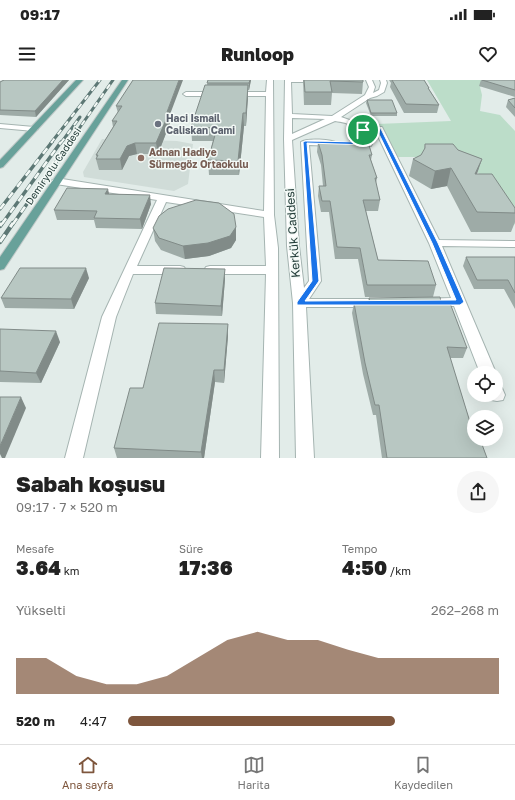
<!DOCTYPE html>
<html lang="tr">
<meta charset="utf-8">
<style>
:root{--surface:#fff;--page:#f6f6f6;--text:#222;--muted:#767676;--line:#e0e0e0;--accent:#7e563d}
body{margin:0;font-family:"Golos Text",sans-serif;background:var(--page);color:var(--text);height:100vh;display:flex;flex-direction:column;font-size:15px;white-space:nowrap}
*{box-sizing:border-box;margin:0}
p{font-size:13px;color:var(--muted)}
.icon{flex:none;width:22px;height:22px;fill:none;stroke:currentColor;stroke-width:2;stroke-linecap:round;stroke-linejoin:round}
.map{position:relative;height:378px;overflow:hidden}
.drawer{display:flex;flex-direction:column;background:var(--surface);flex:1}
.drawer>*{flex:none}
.controls{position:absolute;left:467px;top:286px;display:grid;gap:8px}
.controls a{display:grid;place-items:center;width:36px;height:36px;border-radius:50%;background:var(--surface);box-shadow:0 4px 16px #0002;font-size:20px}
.pin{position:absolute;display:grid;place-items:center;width:34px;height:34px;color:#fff;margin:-17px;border:2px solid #fff;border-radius:50%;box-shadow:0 1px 4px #0007}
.round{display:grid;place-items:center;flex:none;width:42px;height:42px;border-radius:21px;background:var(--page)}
.summary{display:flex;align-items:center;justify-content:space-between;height:68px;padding:0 16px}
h1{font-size:22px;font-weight:800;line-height:30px}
.metrics{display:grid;grid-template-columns:repeat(3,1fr);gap:6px;height:68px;padding:4px 16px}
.metrics div{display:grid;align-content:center}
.metrics b{font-size:20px;font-weight:800}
.metrics small{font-size:11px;font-weight:400}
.metrics p{font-size:11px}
.chart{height:112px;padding:8px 16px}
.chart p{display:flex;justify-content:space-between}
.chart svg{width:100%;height:72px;margin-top:4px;fill:var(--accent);opacity:.7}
ul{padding:0 16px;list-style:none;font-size:13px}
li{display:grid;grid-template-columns:64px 48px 1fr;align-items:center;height:30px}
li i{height:10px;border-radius:5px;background:var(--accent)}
.status{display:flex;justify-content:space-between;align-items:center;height:28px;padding:0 20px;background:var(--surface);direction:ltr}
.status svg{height:11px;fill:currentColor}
header{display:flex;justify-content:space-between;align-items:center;height:52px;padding:0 16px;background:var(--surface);font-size:18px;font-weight:800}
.tabs{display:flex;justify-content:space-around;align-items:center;height:56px;border-top:1px solid var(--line);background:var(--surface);font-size:11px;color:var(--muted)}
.tabs a{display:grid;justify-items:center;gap:2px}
.tabs .selected{color:var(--accent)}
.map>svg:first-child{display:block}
</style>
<div class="status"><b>09:17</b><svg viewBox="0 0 49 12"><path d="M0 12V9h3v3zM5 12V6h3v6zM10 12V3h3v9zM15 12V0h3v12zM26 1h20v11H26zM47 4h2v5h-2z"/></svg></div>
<header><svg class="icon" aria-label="menu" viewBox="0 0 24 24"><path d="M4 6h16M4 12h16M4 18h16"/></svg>Runloop<svg class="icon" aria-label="heart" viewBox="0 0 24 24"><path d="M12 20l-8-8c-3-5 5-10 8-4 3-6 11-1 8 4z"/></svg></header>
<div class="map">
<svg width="515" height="378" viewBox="0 0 515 378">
<rect width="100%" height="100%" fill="#e2ece9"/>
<polygon fill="#d0dcd8" points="102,59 177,61 193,64 188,104 174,111 84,97 83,92"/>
<polygon fill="#bcddc9" points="427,0 494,0 480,7 482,15 480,31 500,35 515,51 515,145 467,77 398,77 377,44 451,41"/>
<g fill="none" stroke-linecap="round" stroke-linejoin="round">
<g stroke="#a5b4b1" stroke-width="2">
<g id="minor">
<polygon points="267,0 273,0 274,135 278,168 279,378 261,378 266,194 210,194 206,193 204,190 206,187 210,186 266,186 264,137 166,122 137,186 180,186 184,187 186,190 184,193 180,194 133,194 116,237 83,378 65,378 102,237 157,120 56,104 51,101 56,98 264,131 266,16 186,16 183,14 186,12 266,12"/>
<path d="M285,0H322L319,2H291L292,34L332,36L365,15L369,7L366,0H372L375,7L373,13L379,10L381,3L380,0H386L387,3L384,12L377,16L370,18L341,37L358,43L365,47H382L439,160L515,161V167L442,166L496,293H480L454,226H425L420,225L419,222L420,219L451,218L429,163L376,52H368L372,64L371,66L350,65L349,63L350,61H363C359,46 349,43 335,41L292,60L299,166L304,208L309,201L301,62C306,58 332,59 337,63L333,66L309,65L321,201L309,219H371L376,220L377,223L376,226L371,227H306L314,378H296L293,223L287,166L284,59ZM292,38L325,39L292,54Z"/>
<polygon points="0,44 34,47 38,49 34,51 0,48"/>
<polygon points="496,307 502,308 505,315 503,320 497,321 491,320 489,315 496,315"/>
</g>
</g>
<g stroke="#c1c9c8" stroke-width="2">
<g id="major">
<polygon points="76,0 83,0 3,87 0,88 0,80"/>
<polygon points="122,0 128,0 4,189 0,190 0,177"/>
</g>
</g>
<use href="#minor" fill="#fff" fill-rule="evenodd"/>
<use href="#major" fill="#68a19a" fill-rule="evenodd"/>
<g stroke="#5d7875" stroke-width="3">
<g id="rail-far2">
<polyline points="51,63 100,0"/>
<polyline points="61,63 80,37"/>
<polyline points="69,63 113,0"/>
</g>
</g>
<g stroke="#5d7875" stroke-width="3.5">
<g id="rail-far1">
<polyline points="0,129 52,62"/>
<polyline points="2,144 61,62"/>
<polyline points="13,144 70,62"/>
</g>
</g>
<g stroke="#5d7875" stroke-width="4.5">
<g id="rail">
<polyline points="0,146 2,143"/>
<polyline points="0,162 13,143"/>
</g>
</g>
<use href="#rail-far2" stroke="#f3f9f6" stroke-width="2" stroke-dasharray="5.5" stroke-linecap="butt"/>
<use href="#rail-far1" stroke="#f3f9f6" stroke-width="2.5" stroke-dasharray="7" stroke-linecap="butt"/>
<use href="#rail" stroke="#f3f9f6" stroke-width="3" stroke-dasharray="9" stroke-linecap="butt"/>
</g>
<g fill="#9eaba7">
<polygon points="4,0 69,0 36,37 0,35 0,2"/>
<polygon points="133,0 169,37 170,43 158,74 137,74 129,76 122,90 99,90 96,79 97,78 96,75 113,47 112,41 118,33 116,26"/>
<polygon points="208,0 251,0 249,10 248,10 246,46 244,46 239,95 209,95 208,80 213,61 192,61 191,47 207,5"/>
<polygon points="303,0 363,0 363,2 362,14 332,13 331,25 304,25"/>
<polygon points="389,0 424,0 429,8 429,9 439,25 437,33 404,33 390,7 391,3"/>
<polygon points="481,0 515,0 515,17 479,6"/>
<polygon points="515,18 515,37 506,27 508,20"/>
<polygon points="367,20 397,33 397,36 371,36 366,23"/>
<polygon points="318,62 372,75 371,80 377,98 376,103 380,120 378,131 366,131 378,180 436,205 433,217 365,217 358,179 335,179 329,132 321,132 318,116 319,106 323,106 321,85 317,72"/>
<polygon points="425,64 458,70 482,79 477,94 515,128 515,142 511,152 471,152 447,106 431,109 409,96 413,79 421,75 424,70"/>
<polygon points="109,114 151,124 142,149 96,148 94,140 57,140 54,130"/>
<polygon points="236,147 236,160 231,168 209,176 185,179 161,170 155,161 153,148"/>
<polygon points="466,177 515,177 515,229 504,209 474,209 463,186"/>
<polygon points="89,198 74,229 5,228 1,218"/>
<polygon points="225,199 222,236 156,234 155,223"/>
<polygon points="369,218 441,222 467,268 463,278 450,278 470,342 487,378 382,378 376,335 373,335 363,294 352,233 354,223 368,223"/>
<polygon points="228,244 228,256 224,303 215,302 204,378 117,378 114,368 143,308"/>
<polygon points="0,249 60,262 41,303 0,302"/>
</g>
<g fill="#818b88">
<polygon points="63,0 69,0 36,37 35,31"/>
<polygon points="179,0 183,0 169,37 170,43 158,74 156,63 167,32"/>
<polygon points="250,0 251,0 249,10 249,3"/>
<polygon points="248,5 248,18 246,46 246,33"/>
<polygon points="243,33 244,46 239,95 238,81"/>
<polygon points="135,63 137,74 129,76 122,90 120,79 127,66"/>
<polygon points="482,79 476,96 475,94"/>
<polygon points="451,88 447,106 431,109 435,91"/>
<polygon points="108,109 110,118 105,114"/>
<polygon points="150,115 151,124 142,149 140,139"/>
<polygon points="236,147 236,160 231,168 209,176 185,179 183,166"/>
<polygon points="86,188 89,198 74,229 71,219"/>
<polygon points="225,189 225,199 222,236 221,226"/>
<polygon points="228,244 228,256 224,303 224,290"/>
<polygon points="56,251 60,262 41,303 36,293"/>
<polygon points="214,290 215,302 204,378 202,378 201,372"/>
<polygon points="21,317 26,328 5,378 2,378 0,374 0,366"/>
</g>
<g fill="#b8c7c2" stroke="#818b88">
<polygon points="4,0 63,0 35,31 0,30 0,2"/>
<polygon points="133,0 179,0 167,32 169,33 156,63 135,63 127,66 120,79 96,79 98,75 96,75 117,41 112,41 122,26 116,26"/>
<polygon points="208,0 250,0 249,3 207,3"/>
<polygon points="304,0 363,0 363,2 330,1 332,12 305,12"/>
<polygon points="392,0 424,0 429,8 428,8 439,25 406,24"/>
<polygon points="482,0 515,0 515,10"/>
<polygon points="205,5 248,5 246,33 243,33 238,81 208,80 217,48 191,47"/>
<polygon points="515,18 515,28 508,20"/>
<polygon points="367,20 392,20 397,33 371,33"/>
<polygon points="318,62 368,62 372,75 369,75 377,98 375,98 380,120 363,120 378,180 428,181 436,205 367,205 360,168 337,167 330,121 322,121 319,106 326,106 322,75"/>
<polygon points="425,64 453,64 458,70 482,79 475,94 492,94 515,128 515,133 477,132 451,88 435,91 413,79 421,75 425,68"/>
<polygon points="67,108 108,109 105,114 150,115 140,139 94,138 97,131 54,130"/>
<polygon points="196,120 219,123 234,134 236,147 230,156 208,163 183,166 159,158 153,148 159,136 168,129"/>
<polygon points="466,177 515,177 515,213 508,200 477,200"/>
<polygon points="20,188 86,188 71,219 1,218"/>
<polygon points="164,188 225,189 221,226 155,223"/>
<polygon points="440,217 441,222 450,223 467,268 447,267 470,342 473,342 474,343 474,359 480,359 487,378 387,378 379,325 375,325 365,283 354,223 370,223 369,218"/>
<polygon points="159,243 228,244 224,290 214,290 201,372 114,368 130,308 143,308"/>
<polygon points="0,249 56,251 36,293 0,291"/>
<polygon points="0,317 21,317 0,366"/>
</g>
<path fill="#1a73e8" stroke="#fff" fill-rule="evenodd" d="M379,48L381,49L438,163L464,222L460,225H297V222L312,201L303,62L305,61L365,62L362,49ZM377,50L432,163L456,220L305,221L319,201L307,63L368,65L370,64L366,51Z"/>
<circle fill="#6b7280" stroke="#f3f9f6" stroke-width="1.5" cx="158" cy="44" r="4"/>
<circle fill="#8d6e63" stroke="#f3f9f6" stroke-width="1.5" cx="141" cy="78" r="4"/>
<g text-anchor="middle" stroke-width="3" stroke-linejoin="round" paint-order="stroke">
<g font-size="10" font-weight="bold" fill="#5b616d" stroke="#f3f9f6" text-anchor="start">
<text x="166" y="42">Haci Ismail<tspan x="166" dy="12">Caliskan Cami</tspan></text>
</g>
<g font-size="10" font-weight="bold" fill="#785e54" stroke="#f3f9f6" text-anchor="start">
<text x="149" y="76">Adnan Hadiye<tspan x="149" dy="12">Sürmegöz Ortaokulu</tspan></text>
</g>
<g font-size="10" fill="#233d39" stroke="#f3f9f6">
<text transform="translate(53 86) rotate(-56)" y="4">Demiryolu Caddesi</text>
</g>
<g font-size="12" fill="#233d39" stroke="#f3f9f6">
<text transform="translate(293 153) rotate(-94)" y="4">Kerkük Caddesi</text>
</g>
</g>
</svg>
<div class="controls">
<a><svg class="icon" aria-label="locate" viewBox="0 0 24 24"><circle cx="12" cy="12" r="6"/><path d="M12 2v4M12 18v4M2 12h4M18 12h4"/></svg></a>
<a><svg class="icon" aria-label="layers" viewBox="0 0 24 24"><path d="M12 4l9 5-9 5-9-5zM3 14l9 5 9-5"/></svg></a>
</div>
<div class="pin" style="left:363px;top:50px;background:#1e9e55"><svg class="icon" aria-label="arrive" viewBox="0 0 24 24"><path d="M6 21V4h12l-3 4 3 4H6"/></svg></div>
</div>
<section class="drawer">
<div class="summary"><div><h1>Sabah koşusu</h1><p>09:17 · 7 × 520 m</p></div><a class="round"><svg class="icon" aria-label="share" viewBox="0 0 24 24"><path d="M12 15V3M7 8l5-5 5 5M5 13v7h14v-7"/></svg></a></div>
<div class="metrics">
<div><p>Mesafe</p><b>3.64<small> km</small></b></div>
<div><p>Süre</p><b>17:36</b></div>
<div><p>Tempo</p><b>4:50<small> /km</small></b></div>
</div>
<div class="chart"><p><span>Yükselti</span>262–268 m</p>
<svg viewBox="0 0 160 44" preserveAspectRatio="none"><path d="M0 44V22L10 22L20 33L30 38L40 38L50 33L60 22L70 11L80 6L90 11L100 11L110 17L120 22L130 22L140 22L150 22L160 22V44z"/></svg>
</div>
<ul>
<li><b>520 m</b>4:47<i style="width:72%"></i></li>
</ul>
</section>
<nav class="tabs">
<a class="selected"><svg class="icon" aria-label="home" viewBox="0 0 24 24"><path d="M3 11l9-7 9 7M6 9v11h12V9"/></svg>Ana sayfa</a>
<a><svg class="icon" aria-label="map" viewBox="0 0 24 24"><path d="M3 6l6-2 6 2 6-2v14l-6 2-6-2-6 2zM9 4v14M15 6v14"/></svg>Harita</a>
<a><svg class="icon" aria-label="saved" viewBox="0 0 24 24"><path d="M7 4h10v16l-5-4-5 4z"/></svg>Kaydedilen</a>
</nav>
